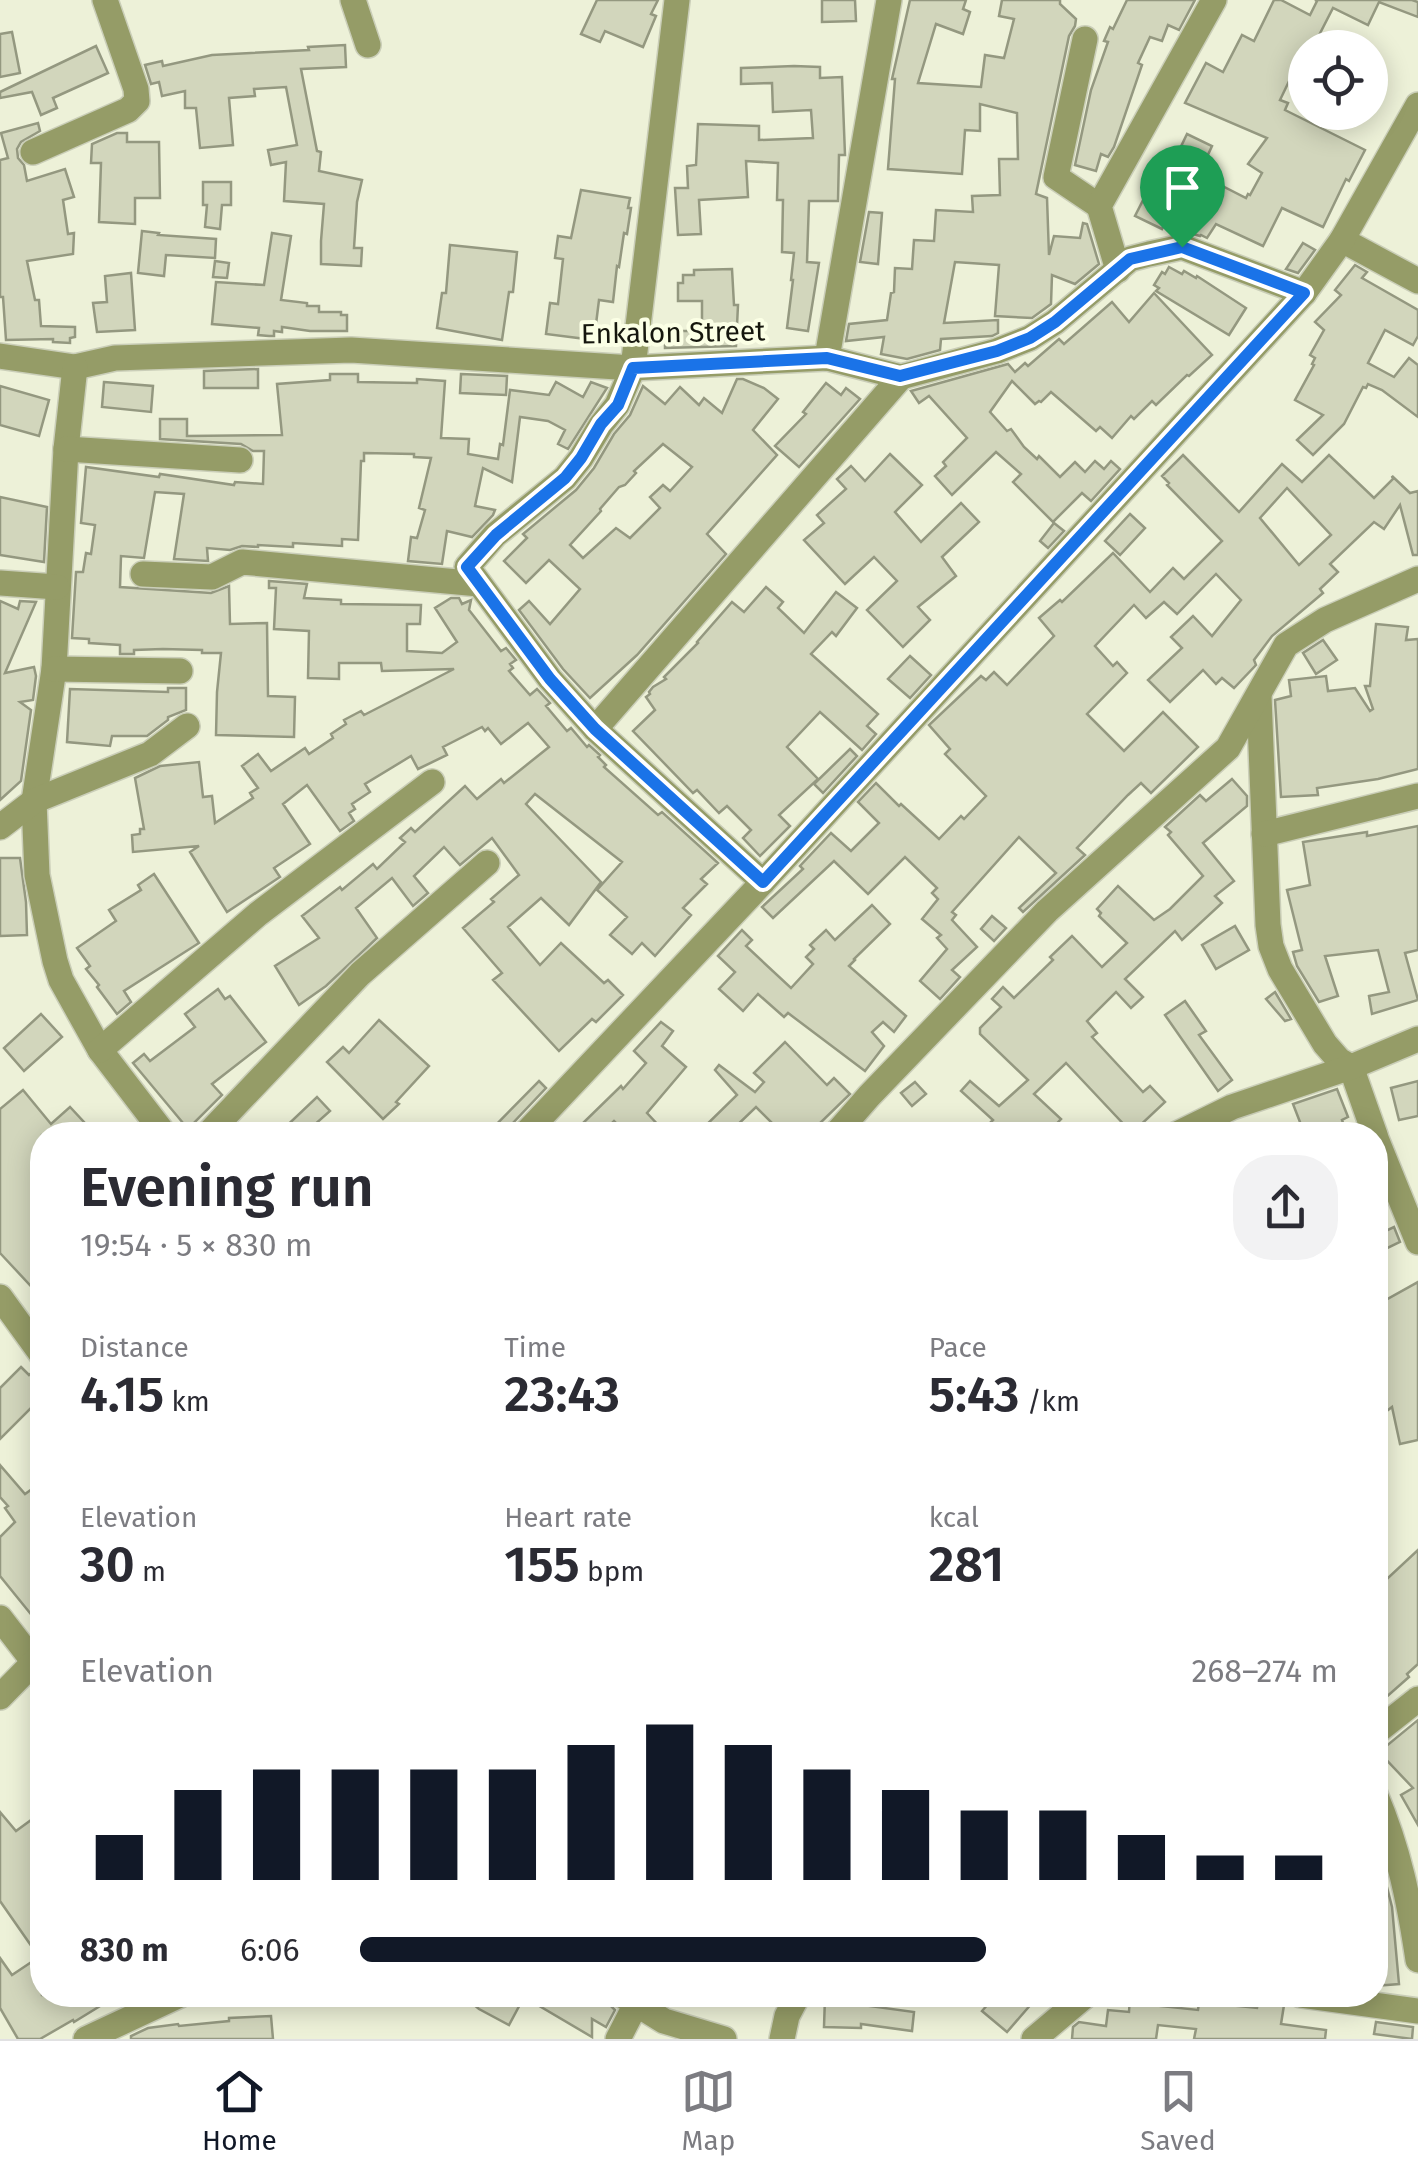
<!DOCTYPE html>
<meta charset="utf-8">
<style>
:root{--surface:#fff;--page:#f2f2f3;--text:#2b2b33;--muted:#7c7c81;--line:#e1e1e2;--accent:#111827}
body{margin:0;font-family:"Fira Sans",sans-serif;background:var(--page);color:var(--text);height:100vh;display:flex;flex-direction:column;font-size:38px;white-space:nowrap}
*{box-sizing:border-box;margin:0}
p{font-size:32px;color:var(--muted)}
.icon{flex:none;width:55px;height:55px;fill:none;stroke:currentColor;stroke-width:2;stroke-linecap:round;stroke-linejoin:round}
.map{position:relative;flex:1;overflow:hidden}
.drawer{position:absolute;left:30px;top:1122px;width:1358px;height:885px;display:flex;flex-direction:column;background:var(--surface);border-radius:40px;box-shadow:0 5px 25px #0003}
.drawer>*{flex:none}
.fabs{position:absolute;left:1288px;top:30px;display:grid;gap:20px}
.fabs a{display:grid;place-items:center;width:100px;height:100px;border-radius:50%;background:var(--surface);box-shadow:0 5px 25px #0003;font-size:50px}
.pin{position:absolute;display:grid;place-items:center;width:85px;height:85px;color:#fff;margin:-102px -42px;border-radius:50% 50% 50% 0;rotate:-45deg;box-shadow:0 0 10px #0007}
.pin .icon{rotate:45deg}
.round{display:grid;place-items:center;flex:none;width:105px;height:105px;border-radius:40px;background:var(--page)}
.summary{display:flex;align-items:center;justify-content:space-between;height:170px;padding:0 50px}
h1{font-size:55px;font-weight:600;line-height:75px}
.metrics{display:grid;grid-template-columns:repeat(3,1fr);gap:15px;height:170px;padding:10px 50px}
.metrics div{display:grid;align-content:center}
.metrics b{font-size:50px;font-weight:600}
.metrics small{font-size:28px;font-weight:400}
.metrics p{font-size:28px}
.chart{height:280px;padding:20px 50px}
.chart p{display:flex;justify-content:space-between}
.chart svg{width:100%;height:180px;margin-top:10px;stroke:var(--accent);stroke-width:6}
ul{padding:0 50px;list-style:none;font-size:32px}
li{display:grid;grid-template-columns:160px 120px 1fr;align-items:center;height:75px}
li i{height:25px;border-radius:12px;background:var(--accent)}
.menu{display:flex;justify-content:space-around;align-items:center;height:140px;border-top:2px solid var(--line);background:var(--surface);font-size:28px;color:var(--muted)}
.menu a{display:grid;justify-items:center;gap:5px}
.menu .current{color:var(--accent)}
.map>svg:first-child{display:block}
</style>
<div class="map">
<svg width="1418" height="2039" viewBox="0 0 1418 2039">
<rect width="100%" height="100%" fill="#edf1d8"/>
<g fill="#d2d6bc" stroke="#949880" stroke-width="2.5" fill-rule="evenodd">
<polygon points="597,0 658,0 651,14 656,16 643,47 605,31 600,42 581,34"/>
<polygon points="822,0 855,0 856,21 822,22"/>
<polygon points="910,0 966,0 963,9 970,12 963,34 936,24 918,83 981,87 985,55 1004,58 1014,19 999,16 1002,0 1060,0 1060,4 1076,19 1075,26 1069,36 1036,194 1047,198 1049,255 1054,236 1080,238 1083,223 1087,224 1099,264 1075,284 1052,275 1051,304 1032,318 995,316 999,265 955,262 944,323 998,320 998,333 992,336 941,339 940,350 907,359 881,354 884,337 846,341 849,324 887,320 891,293 894,292 895,268 912,269 914,240 934,241 936,210 973,212 972,196 1000,195 999,159 1018,159 1017,113 980,104 980,131 965,130 962,174 888,169 895,79 892,79"/>
<polygon points="1127,0 1195,0 1179,30 1168,25 1162,41 1150,37 1138,63 1142,65 1114,147 1108,157 1101,154 1096,171 1075,165 1091,90 1108,42 1104,41 1110,27 1113,29"/>
<polygon points="1274,0 1281,0 1310,15 1317,1 1315,0 1412,0 1418,2 1418,17 1379,2 1368,25 1333,8 1313,47 1308,44 1305,48 1280,100 1288,103 1285,110 1365,150 1349,181 1346,179 1323,227 1282,208 1263,246 1216,224 1207,238 1201,235 1200,236 1183,231 1166,221 1162,229 1135,216 1165,157 1174,161 1187,134 1212,146 1199,174 1246,198 1248,194 1250,195 1262,173 1248,164 1267,138 1185,103 1206,63 1223,72 1242,35 1254,41"/>
<polygon points="12,32 20,73 0,77 0,34"/>
<polygon points="345,45 346,67 301,69 317,151 321,152 319,171 362,180 357,202 354,248 362,248 361,266 321,264 321,241 324,204 284,201 286,162 271,165 268,150 297,145 286,87 254,89 255,96 229,98 233,145 200,148 196,108 185,108 185,91 162,96 159,82 151,84 145,65 162,61 163,66 212,55 309,50 308,47"/>
<polygon points="96,46 108,73 53,98 57,108 41,115 32,92 0,98 0,92"/>
<polygon points="794,66 820,67 820,78 842,77 845,155 839,155 838,201 809,201 807,262 819,263 808,331 787,328 793,280 791,280 794,253 782,252 783,200 777,200 778,163 746,161 748,197 699,200 701,234 678,235 675,188 688,188 687,166 696,165 698,124 759,126 759,140 813,138 811,110 773,112 772,83 741,84 741,68"/>
<polygon points="38,123 40,131 21,142 17,149 18,158 24,165 27,181 65,169 74,197 63,200 68,234 74,233 73,254 27,261 35,300 39,300 41,326 75,327 75,337 70,338 70,343 53,342 53,339 6,340 3,297 0,297 0,160 8,158 1,133"/>
<polygon points="117,133 127,133 127,142 159,142 160,198 135,198 135,224 99,222 101,163 91,163 92,144"/>
<polygon points="203,182 231,182 231,205 222,205 220,229 205,227 207,205 203,205"/>
<polygon points="581,190 630,198 628,208 631,208 627,234 624,233 619,267 617,266 613,302 599,300 594,340 546,334 550,303 558,304 563,259 555,258 558,236 571,238"/>
<polygon points="869,212 882,213 878,264 860,262"/>
<polygon points="142,231 159,233 158,235 216,239 215,258 166,255 164,276 138,273"/>
<polygon points="272,233 291,236 281,300 307,303 307,306 319,306 319,312 341,312 341,315 347,315 347,331 310,331 282,327 282,332 274,331 274,336 269,336 258,335 259,328 212,324 216,282 264,285"/>
<polygon points="1303,243 1315,250 1298,273 1286,269"/>
<polygon points="450,245 517,252 513,292 509,292 502,340 437,328 442,293 446,293"/>
<polygon points="215,261 229,263 227,278 213,277"/>
<polygon points="1355,265 1367,272 1362,278 1418,310 1418,336 1413,345 1385,330 1368,363 1394,377 1409,358 1418,365 1418,417 1382,390 1368,384 1366,388 1363,387 1344,424 1313,455 1297,440 1323,415 1295,400 1314,365 1312,364 1315,358 1310,355 1324,330 1315,322 1341,295 1335,290"/>
<polygon points="1169,267 1182,274 1184,271 1196,278 1197,276 1246,308 1229,335 1156,291 1159,288 1154,285 1162,272 1165,274"/>
<polygon points="732,269 734,305 738,305 736,346 665,348 665,331 702,331 702,301 678,301 678,283 683,283 683,275 694,275 694,270"/>
<polygon points="131,273 135,330 97,332 93,303 107,302 105,276"/>
<polygon points="1154,293 1212,355 1189,376 1187,375 1156,405 1152,401 1134,419 1131,416 1112,438 1100,427 1096,431 1051,392 1041,402 1039,401 1035,404 1012,381 990,412 1007,431 1011,429 1024,447 1037,459 1039,456 1060,477 1075,462 1085,472 1095,461 1104,469 1111,461 1120,469 1091,501 1082,493 1053,522 1013,482 1021,474 996,452 952,495 935,476 946,466 943,462 967,438 929,396 919,403 911,391 1008,364 1015,372 1025,363 1028,366 1059,339 1064,344 1112,302 1129,322"/>
<polygon points="258,369 258,388 204,388 204,371"/>
<polygon points="330,374 358,374 358,382 417,383 417,379 445,381 441,438 469,439 468,454 498,459 500,444 503,445 510,390 549,395 556,382 583,397 591,382 607,388 568,449 558,444 565,430 548,421 520,417 512,482 483,468 475,506 495,510 493,515 472,537 447,531 442,564 408,561 411,537 417,538 425,510 419,508 431,458 414,457 414,454 364,453 364,461 361,461 358,540 342,539 342,546 293,543 293,547 258,545 258,547 242,546 230,550 207,548 208,561 174,559 184,494 155,492 144,558 121,556 120,587 211,593 229,586 230,624 267,623 268,696 295,697 294,737 216,735 217,692 221,653 202,653 202,650 163,649 134,650 134,654 120,654 120,645 89,643 89,639 72,638 76,572 83,572 86,553 91,554 95,525 81,523 86,467 159,477 160,474 234,485 235,482 263,484 264,451 253,451 241,444 160,439 160,419 187,419 187,436 282,435 277,384 330,380"/>
<polygon points="461,374 507,376 506,395 460,393"/>
<path d="M737,379H743L764,388L778,399L753,430L777,455L707,534L726,554L637,655L590,698L563,669L519,610L529,601L550,624L580,589L549,560L526,583L504,561L527,538L523,534L576,490L594,468L614,434L630,415L643,386L665,404L680,387L699,405L704,398L722,413ZM663,444L692,467L670,491L663,485L650,497L660,508L630,538L616,528L583,558L570,545L601,511L600,509L619,487L625,485L636,473L634,471Z"/>
<polygon points="104,382 153,386 151,412 102,407"/>
<polygon points="826,383 841,395 846,388 860,399 799,467 775,446 806,414 803,412"/>
<polygon points="0,386 49,400 39,436 0,425"/>
<polygon points="890,454 922,485 895,512 921,542 961,503 979,522 942,557 956,576 918,607 930,620 903,647 867,610 897,581 874,557 845,584 804,540 824,523 817,515 846,489 837,479 851,466 865,481"/>
<path d="M1183,455L1239,512L1282,464L1302,482L1329,455L1374,498L1393,479L1392,476L1410,493L1418,491V555H1413L1400,505L1384,529L1374,522L1330,564L1338,572L1320,589L1323,593L1272,636L1254,660L1256,665L1234,688L1222,678L1216,684L1203,670L1170,702L1148,680L1182,648L1171,637L1193,616L1212,636L1241,600L1216,574L1177,614L1164,602L1146,618L1134,605L1095,646L1113,666L1117,662L1127,673L1087,714L1124,751L1163,712L1198,747L1151,793L1141,783L1128,795L1077,848L1085,855L1023,912L1019,908L1056,873L1019,837L952,912L956,915L952,920L977,947L952,970L960,977L940,999L920,981L947,949L937,938L941,935L922,919L938,899L932,893L937,888L905,857L868,894L834,861L773,918L762,907L803,869L800,866L831,833L851,851L879,823L858,802L876,783L899,806L901,804L939,839L961,816L964,819L986,796L945,754L950,749L929,725L981,676L986,680L994,672L1007,685L1054,636L1039,618L1060,600L1062,602L1113,553L1150,592L1173,568L1184,579L1222,541L1167,485L1169,483L1162,476ZM1287,488L1331,535L1299,565L1260,518Z"/>
<polygon points="0,497 47,507 44,562 0,555"/>
<polygon points="1130,514 1145,528 1120,555 1105,541"/>
<polygon points="1054,523 1064,531 1048,548 1040,541"/>
<polygon points="269,581 307,584 304,598 341,600 341,604 421,605 420,624 407,624 407,651 442,653 457,642 435,608 451,598 459,598 462,604 471,600 469,610 501,651 506,648 516,660 510,664 513,668 509,671 530,695 537,689 550,703 546,706 567,731 571,728 587,747 589,745 600,755 598,757 606,765 604,767 658,815 662,812 718,863 701,879 707,884 683,908 691,915 655,956 642,943 632,954 610,935 627,917 597,890 622,862 535,794 526,804 601,882 569,925 541,898 508,927 540,965 561,943 604,983 608,980 623,995 596,1022 592,1019 559,1051 493,980 502,973 463,928 494,902 491,899 519,875 492,838 460,865 444,847 414,876 428,893 413,906 392,878 356,908 377,938 326,986 299,1005 275,966 319,938 302,916 340,887 342,890 373,864 377,869 405,842 400,838 411,828 415,832 465,786 477,799 501,779 504,783 549,747 528,723 501,744 488,728 485,731 482,727 443,747 447,755 418,769 411,756 365,784 370,792 352,804 355,809 349,813 354,821 340,831 307,785 283,804 310,844 274,868 280,877 227,912 190,852 199,846 133,852 132,835 140,834 140,829 144,829 135,778 160,766 199,762 203,797 212,796 215,823 253,798 250,793 258,788 242,766 258,754 271,771 305,748 309,754 333,738 331,734 346,724 344,720 361,711 364,715 454,669 382,671 381,663 339,663 339,679 308,678 309,631 274,629 276,588 269,588"/>
<polygon points="766,587 783,602 778,608 804,633 836,592 857,608 836,636 832,632 811,654 878,714 867,726 876,734 862,750 820,712 787,747 818,779 779,815 790,826 760,856 743,838 751,830 727,806 719,813 697,790 693,793 633,731 655,710 646,697 650,694 649,692 653,687 666,679 664,677 698,643 697,642 732,602 744,612"/>
<polygon points="0,601 18,609 20,601 36,602 5,673 34,667 36,676 33,700 20,702 31,710 21,781 0,800"/>
<polygon points="1376,624 1408,627 1406,640 1418,639 1418,769 1378,779 1317,788 1318,795 1281,797 1275,700 1291,696 1289,680 1326,676 1328,691 1355,688 1370,711 1373,709 1365,686 1370,686"/>
<polygon points="1323,640 1337,660 1316,674 1303,653"/>
<polygon points="910,656 931,675 910,698 888,679"/>
<polygon points="168,688 186,688 186,710 168,717 168,720 147,736 112,736 110,746 67,742 70,689 168,692"/>
<polygon points="850,749 857,756 823,793 814,784"/>
<polygon points="1232,779 1247,796 1247,806 1203,843 1234,881 1215,896 1222,903 1182,940 1175,931 1125,979 1143,997 1131,1008 1116,992 1087,1021 1097,1033 1092,1037 1143,1092 1150,1086 1165,1102 1132,1133 1066,1063 1034,1094 1061,1119 1046,1135 978,1135 993,1120 961,1091 970,1081 999,1106 1028,1080 980,1034 980,1028 1001,1007 992,999 1003,987 1014,998 1053,960 1050,957 1072,936 1102,967 1127,943 1099,916 1101,913 1097,909 1118,886 1154,920 1170,909 1203,876 1168,835 1171,832 1165,827 1200,795 1206,801"/>
<polygon points="1418,826 1418,950 1405,953 1418,1000 1372,1014 1369,996 1389,992 1378,950 1325,956 1338,996 1319,1002 1297,966 1293,952 1302,950 1287,890 1310,885 1303,842 1367,832 1367,836"/>
<polygon points="0,858 20,858 26,902 27,935 0,936"/>
<polygon points="154,874 199,943 124,991 131,1002 117,1014 97,987 99,985 86,969 90,966 77,948 116,921 109,910 141,890 138,885"/>
<polygon points="872,905 890,924 854,959 855,960 849,966 906,1016 894,1032 883,1022 872,1032 884,1046 865,1071 788,1013 784,1017 758,994 743,1011 719,989 735,972 718,956 742,930 752,940 746,946 791,988 813,964 806,957 814,949 810,945 826,930 835,940"/>
<polygon points="992,916 1006,928 994,941 981,929"/>
<polygon points="1235,926 1249,950 1216,969 1202,945"/>
<polygon points="218,989 225,999 230,996 266,1042 212,1084 222,1095 188,1129 133,1063 144,1054 150,1061 195,1027 185,1014"/>
<polygon points="1275,992 1291,1019 1285,1021 1266,999"/>
<polygon points="1185,1001 1206,1031 1199,1035 1232,1080 1218,1091 1165,1015"/>
<polygon points="41,1014 62,1037 24,1071 4,1048"/>
<polygon points="379,1020 429,1066 396,1102 399,1104 383,1119 327,1062 343,1047 349,1053"/>
<polygon points="661,1022 673,1031 662,1046 686,1067 647,1113 660,1127 652,1135 628,1135 614,1121 600,1135 578,1135 585,1127 582,1124 621,1086 623,1089 646,1063 634,1051"/>
<polygon points="785,1042 827,1085 834,1078 850,1094 818,1125 820,1127 812,1135 784,1135 756,1107 727,1135 696,1135 737,1095 715,1070 719,1065 755,1092 764,1082 754,1073"/>
<polygon points="539,1081 546,1088 512,1124 505,1135 486,1135"/>
<polygon points="1418,1081 1418,1116 1399,1120 1391,1088"/>
<polygon points="915,1082 926,1094 912,1106 901,1093"/>
<polygon points="1337,1089 1348,1117 1342,1120 1347,1135 1305,1135 1293,1104"/>
<polygon points="23,1090 51,1124 70,1107 96,1135 42,1135 42,1298 0,1253 0,1109"/>
<polygon points="317,1097 330,1111 313,1126 322,1135 277,1135"/>
<polygon points="1394,1227 1400,1242 1375,1254 1375,1236"/>
<polygon points="1418,1282 1418,1440 1400,1444 1392,1407 1375,1420 1375,1306"/>
<polygon points="21,1367 29,1375 35,1370 42,1371 42,1397 0,1439 0,1388"/>
<polygon points="0,1465 25,1494 42,1482 42,1611 34,1618 0,1576 0,1537 15,1522 5,1508 8,1506 0,1497"/>
<polygon points="1418,1550 1418,1664 1407,1674 1409,1677 1375,1707 1375,1590"/>
<polygon points="1418,1720 1418,1825 1401,1795 1413,1788 1379,1752"/>
<polygon points="0,1812 16,1831 42,1812 42,1995 118,1995 74,2022 73,2020 40,2039 18,2039 0,2008 0,1958 12,1975 39,1957 0,1901"/>
<polygon points="1375,1840 1392,1907 1399,1984 1375,1986"/>
<polygon points="462,1995 587,1995 596,2001 601,1995 606,1998 608,2003 615,2010 606,2027 592,2019 592,2037 524,1997 509,2025 479,2009"/>
<polygon points="996,1995 1039,1995 1007,2032 982,2011"/>
<polygon points="1130,1996 1161,1998 1160,2006 1198,2010 1199,2002 1257,2008 1258,2002 1284,2005 1281,2024 1326,2030 1325,2039 1194,2039 1196,2029 1158,2025 1156,2039 1072,2039 1073,2027 1079,2022 1106,2026 1108,2010 1129,2012"/>
<polygon points="825,1997 862,1997 862,2005 914,2012 912,2031 861,2024 861,2028 824,2027"/>
<polygon points="271,2016 273,2039 131,2039 131,2036 148,2028 178,2024 179,2026 229,2021 229,2018"/>
<polygon points="1376,2022 1413,2027 1412,2039 1374,2034"/>
</g>
<g fill="none" stroke-linecap="round" stroke-linejoin="round">
<g stroke="#caceb8" stroke-width="28">
<g id="minor">
<polyline points="353,0 368,45"/>
<polyline points="677,0 633,368 617,405 601,425 581,458 565,478 495,535 467,567 550,679 595,729 763,882"/>
<polyline points="1085,39 1056,177 1099,206"/>
<polyline points="33,152 128,110 137,101 136,89 105,0"/>
<polyline points="1342,240 1418,281"/>
<polyline points="1118,270 1099,206 1214,0"/>
<polyline points="0,356 75,367 115,358 351,350 633,368 827,358 901,377 997,351 1030,338 1055,322 1130,259 1149,254 1182,247 1304,293"/>
<polyline points="827,358 889,0"/>
<polyline points="75,367 66,449 54,669 34,801 37,875 55,961 61,980 100,1050 165,1135"/>
<polyline points="66,449 240,460"/>
<polyline points="143,574 212,577 242,562 479,584"/>
<polyline points="0,583 57,587"/>
<polyline points="54,669 180,671"/>
<polyline points="1259,696 1268,925 1271,946 1280,969 1325,1044 1339,1060 1351,1067 1375,1135"/>
<polyline points="595,729 901,377"/>
<polyline points="0,827 34,801 150,754 187,726"/>
<polyline points="1264,834 1418,796"/>
<polyline points="100,1050 258,914 432,782"/>
<polyline points="207,1135 360,974 487,863"/>
<polyline points="524,1135 763,882 1304,293 1342,240 1418,105"/>
<polyline points="835,1135 869,1096 1047,911 1228,748 1286,645 1325,620 1418,579"/>
<polyline points="1175,1135 1232,1107 1351,1067 1418,1039"/>
<polyline points="1375,1136 1418,1242"/>
<polyline points="0,1297 42,1355"/>
<polyline points="0,1618 34,1662"/>
<polyline points="0,1697 42,1654"/>
<polyline points="1375,1733 1418,1699"/>
<path d="M1375,1794C1399,1850 1409,1900 1418,1960"/>
<polyline points="622,1995 664,2021 724,2039"/>
<polyline points="1301,1995 1418,2011"/>
<polyline points="86,2039 180,1995"/>
<polyline points="618,2039 636,2004"/>
<polyline points="782,2039 787,2016 798,1995"/>
<polyline points="1034,2039 1086,1995"/>
</g>
</g>
<use href="#minor" stroke="#959c67" stroke-width="25"/>
</g>
<g fill="none" stroke-linecap="round" stroke-linejoin="round">
<g stroke="#fff" stroke-width="20">
<polygon id="route" points="1182,247 1304,293 763,882 595,729 550,679 467,567 496,535 565,478 581,458 601,424 618,405 633,368 827,358 900,376 997,351 1030,338 1055,322 1130,259"/>
</g>
<use href="#route" stroke="#1a73e8" stroke-width="12"/>
</g>
<g text-anchor="middle" stroke-width="8" stroke-linejoin="round" paint-order="stroke">
<g font-size="28" fill="#15160d" stroke="#fbffe5">
<text transform="translate(673 332) rotate(-1)" y="10">Enkalon Street</text>
</g>
</g>
</svg>
<div class="fabs">
<a><svg class="icon" aria-label="locate" viewBox="0 0 24 24"><circle cx="12" cy="12" r="6"/><path d="M12 2v4M12 18v4M2 12h4M18 12h4"/></svg></a>
</div>
<div class="pin" style="left:1182px;top:247px;background:#1e9e55"><svg class="icon" aria-label="arrive" viewBox="0 0 24 24"><path d="M6 21V4h12l-3 4 3 4H6"/></svg></div>
<section class="drawer">
<div class="summary"><div><h1>Evening run</h1><p>19:54 · 5 × 830 m</p></div><a class="round"><svg class="icon" aria-label="share" viewBox="0 0 24 24"><path d="M12 15V3M7 8l5-5 5 5M5 13v7h14v-7"/></svg></a></div>
<div class="metrics">
<div><p>Distance</p><b>4.15<small> km</small></b></div>
<div><p>Time</p><b>23:43</b></div>
<div><p>Pace</p><b>5:43<small> /km</small></b></div>
</div>
<div class="metrics">
<div><p>Elevation</p><b>30<small> m</small></b></div>
<div><p>Heart rate</p><b>155<small> bpm</small></b></div>
<div><p>kcal</p><b>281</b></div>
</div>
<div class="chart"><p><span>Elevation</span>268–274 m</p>
<svg viewBox="0 0 160 44" preserveAspectRatio="none"><path d="M5 44V33M15 44V22M25 44V17M35 44V17M45 44V17M55 44V17M65 44V11M75 44V6M85 44V11M95 44V17M105 44V22M115 44V27M125 44V27M135 44V33M145 44V38M155 44V38"/></svg>
</div>
<ul>
<li><b>830 m</b>6:06<i style="width:64%"></i></li>
</ul>
</section>
</div>
<nav class="menu">
<a class="current"><svg class="icon" aria-label="home" viewBox="0 0 24 24"><path d="M3 11l9-7 9 7M6 9v11h12V9"/></svg>Home</a>
<a><svg class="icon" aria-label="map" viewBox="0 0 24 24"><path d="M3 6l6-2 6 2 6-2v14l-6 2-6-2-6 2zM9 4v14M15 6v14"/></svg>Map</a>
<a><svg class="icon" aria-label="saved" viewBox="0 0 24 24"><path d="M7 4h10v16l-5-4-5 4z"/></svg>Saved</a>
</nav>
